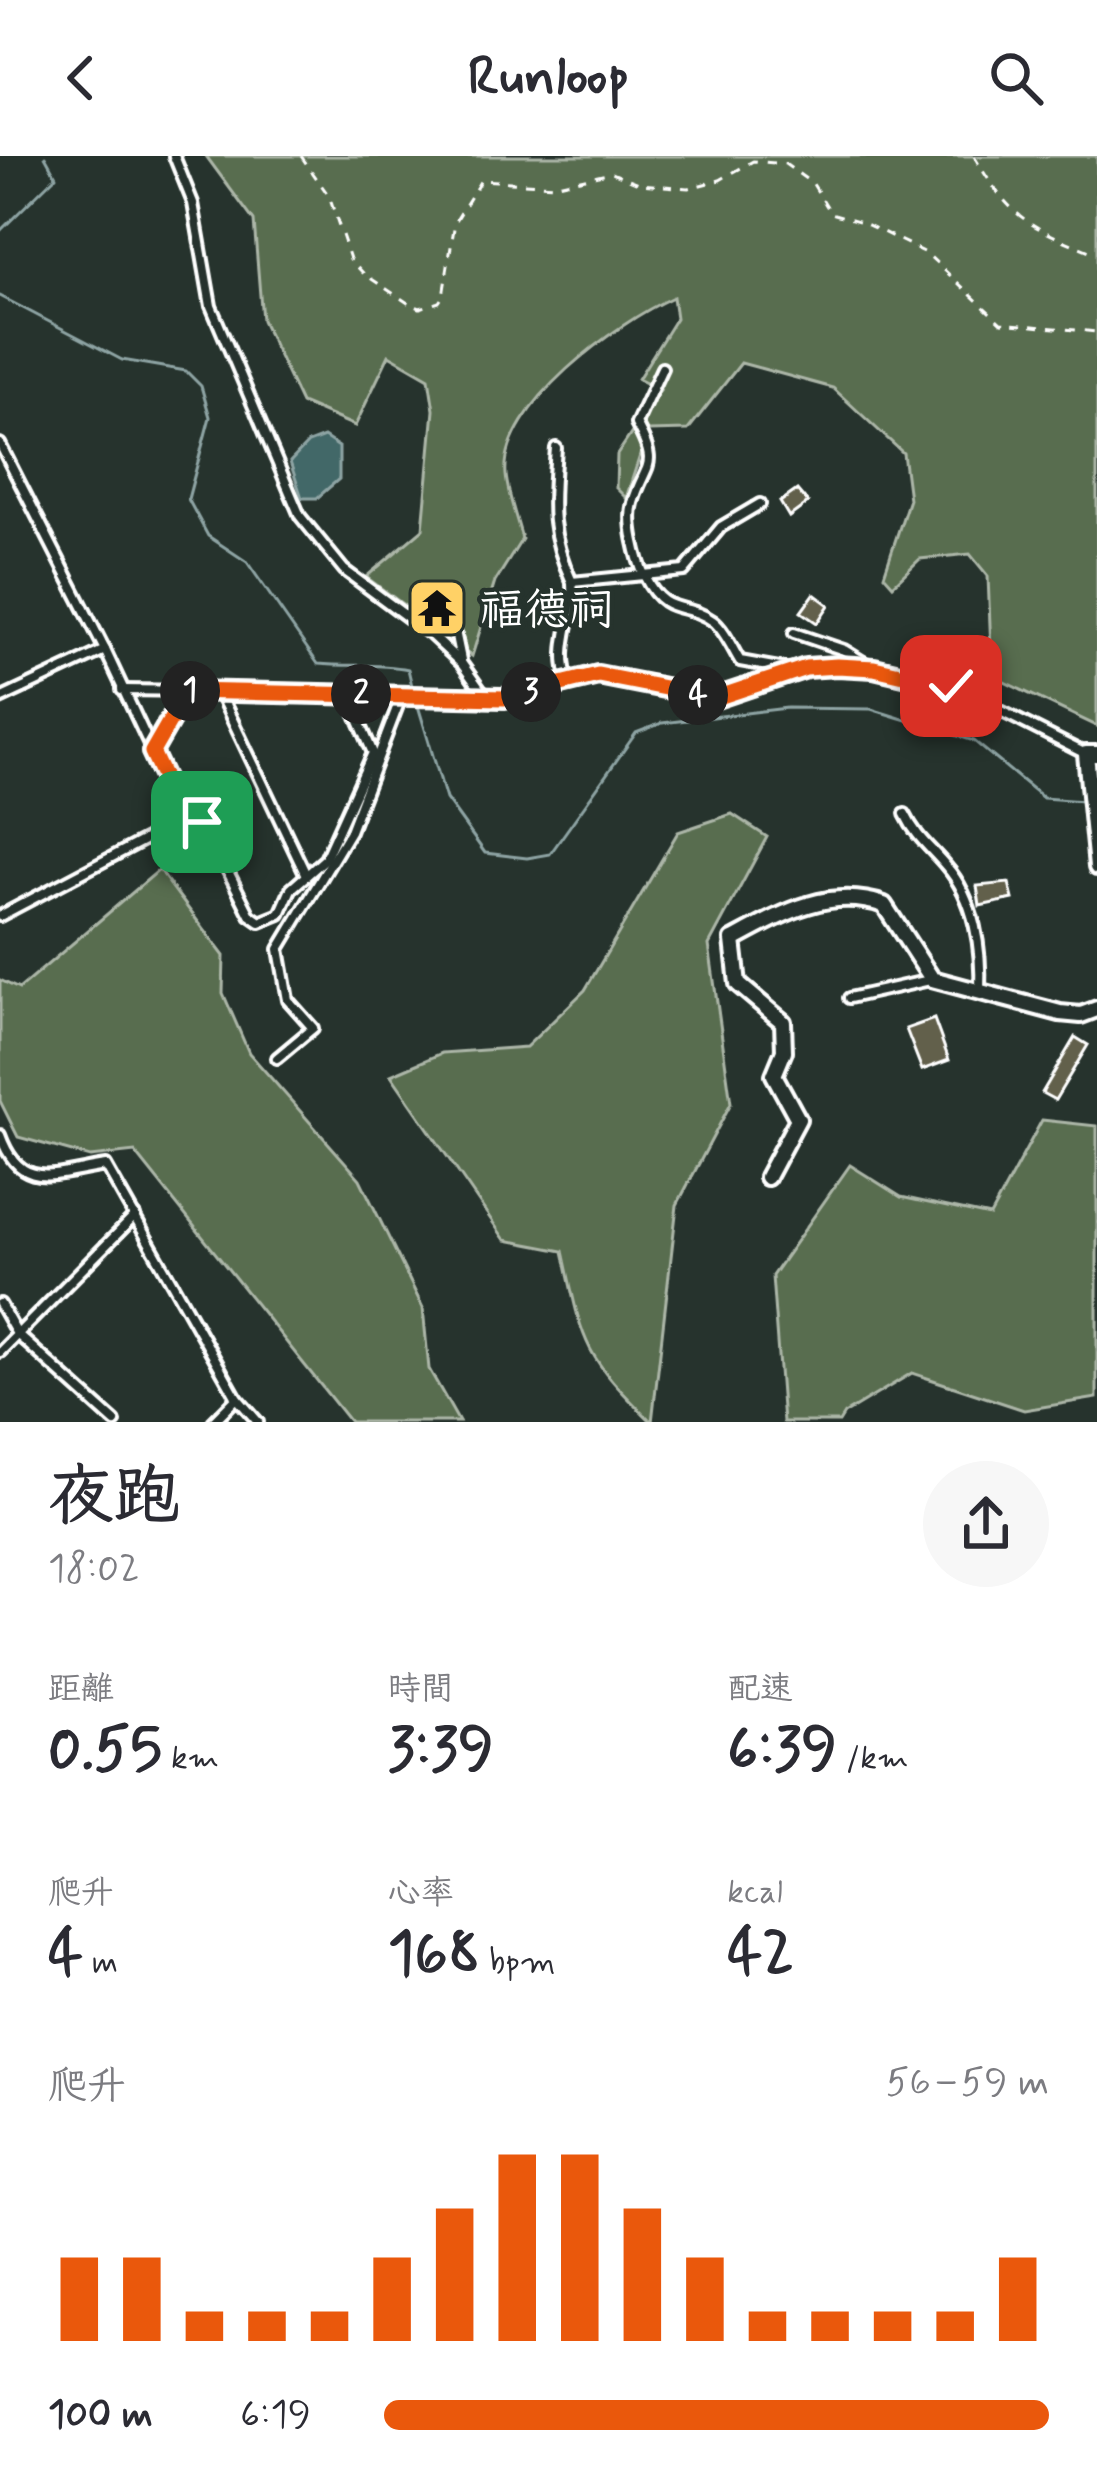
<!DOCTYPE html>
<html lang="zh-TW">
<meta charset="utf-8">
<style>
:root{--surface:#fff;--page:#f7f7f7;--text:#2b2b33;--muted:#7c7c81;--accent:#ea580c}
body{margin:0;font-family:Mynerve,"LXGW WenKai TC",sans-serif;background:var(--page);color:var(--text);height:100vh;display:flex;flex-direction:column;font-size:45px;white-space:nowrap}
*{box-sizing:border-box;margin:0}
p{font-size:39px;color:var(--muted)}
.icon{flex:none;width:66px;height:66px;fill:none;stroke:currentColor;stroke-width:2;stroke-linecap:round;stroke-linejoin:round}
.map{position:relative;height:1266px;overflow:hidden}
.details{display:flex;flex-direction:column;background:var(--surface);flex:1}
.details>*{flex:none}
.pin{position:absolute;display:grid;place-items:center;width:102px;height:102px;color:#fff;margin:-51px;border-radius:24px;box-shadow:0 6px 18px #0006}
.km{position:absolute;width:60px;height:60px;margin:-30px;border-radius:50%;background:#222;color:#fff;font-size:33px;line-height:60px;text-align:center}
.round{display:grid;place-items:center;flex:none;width:126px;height:126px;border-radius:63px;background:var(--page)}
.head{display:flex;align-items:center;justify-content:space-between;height:204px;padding:0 48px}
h1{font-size:66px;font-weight:800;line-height:90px}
.metrics{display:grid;grid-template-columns:repeat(3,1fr);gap:18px;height:204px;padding:12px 48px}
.metrics div{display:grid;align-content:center}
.metrics b{font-size:60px;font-weight:800}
.metrics small{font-size:33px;font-weight:400}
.metrics p{font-size:33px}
.chart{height:336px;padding:24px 48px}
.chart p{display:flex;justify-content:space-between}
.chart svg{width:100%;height:216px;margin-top:12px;stroke:var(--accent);stroke-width:6}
ul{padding:0 48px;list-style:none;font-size:39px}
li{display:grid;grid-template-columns:192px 144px 1fr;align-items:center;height:90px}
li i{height:30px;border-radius:15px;background:var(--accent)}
header{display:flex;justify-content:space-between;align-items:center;height:156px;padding:0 48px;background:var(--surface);font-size:54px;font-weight:800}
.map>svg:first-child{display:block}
</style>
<header><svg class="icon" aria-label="back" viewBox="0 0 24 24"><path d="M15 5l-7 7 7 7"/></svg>Runloop<svg class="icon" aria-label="search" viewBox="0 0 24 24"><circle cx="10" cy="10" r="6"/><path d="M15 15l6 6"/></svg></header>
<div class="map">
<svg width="1097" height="1266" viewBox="0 0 1097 1266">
<rect width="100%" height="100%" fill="#26332d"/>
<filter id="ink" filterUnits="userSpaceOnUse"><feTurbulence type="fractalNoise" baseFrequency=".00833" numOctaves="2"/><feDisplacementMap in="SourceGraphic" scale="24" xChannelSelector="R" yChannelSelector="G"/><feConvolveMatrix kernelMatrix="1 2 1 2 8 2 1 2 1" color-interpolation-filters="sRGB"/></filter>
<g filter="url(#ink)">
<g fill="#596d50" stroke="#acb6a8" stroke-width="3">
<path d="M206,0H1097V570L992,520L988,420L970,398L920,403L893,429L884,419L909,343L903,297L833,232L741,207L688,274L648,275L626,342L616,332L617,299L660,234L638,223L676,162L673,141C618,166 500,250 506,319C508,340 517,363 522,383L495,426L472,500L366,421L423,373L434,254L429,222L389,199L355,270L301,247L262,164L254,65Z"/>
<path d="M732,658L767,681L709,789L731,947L677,1049L652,1266C582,1198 583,1188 563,1095L505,1084L391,919L442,897L526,891L585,834L678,676Z"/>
<polygon points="159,714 224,800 223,837 249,897 360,1023 423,1152 429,1213 459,1266 350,1266 135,996 90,1001 18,981 0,945 0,824 19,833"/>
<polygon points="1042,964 1097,970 1097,1242 1024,1254 912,1217 844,1258 839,1266 783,1266 772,1120 850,1009 901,1041 990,1060"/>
</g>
<polygon fill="#436867" stroke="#8ea4a4" stroke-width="3" points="324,281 339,291 339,323 317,342 302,342 290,306 308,287"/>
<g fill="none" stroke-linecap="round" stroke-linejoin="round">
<g stroke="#8ea4a4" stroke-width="3">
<polyline points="0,75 56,20 45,0"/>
<path d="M0,140L122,204L186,215L201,230L210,261L188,343L208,380L247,406L318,508C349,511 377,507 408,513L413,534"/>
<polyline points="416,543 446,643 485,697 527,702 550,698 636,577 662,567 787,552 871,553 974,585 1043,642 1083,645"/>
</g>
</g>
<g fill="#62604c" stroke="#fff" stroke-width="3">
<polygon points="797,334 808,347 789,361 780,346"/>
<polygon points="814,438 829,449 817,467 801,456"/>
<polygon points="1009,727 1013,743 980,750 977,730"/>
<polygon points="934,863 949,904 922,914 906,873"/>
<polygon points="1075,881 1088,889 1055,944 1042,937"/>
</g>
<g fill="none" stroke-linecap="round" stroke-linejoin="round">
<g stroke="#fff" stroke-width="16">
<g id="service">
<polyline points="174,0 193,47 211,150 300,360 344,414 430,478 462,508 484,539 520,539 598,519 656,527 716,542 806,512 874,513 951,530 1086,598"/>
<path d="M662,212L636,268C661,313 644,307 633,347C627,366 637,404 645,421C665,462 686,445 713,465C724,473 733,494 740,505L796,515"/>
<polyline points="0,288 105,494 184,663 0,760"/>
<path d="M556,292C552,347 548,375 572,426"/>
<polyline points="445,461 455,475 461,504"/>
<polyline points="794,477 844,494 873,512"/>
<path d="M569,526C555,492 575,463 572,426L684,415L721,371L760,348"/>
<polyline points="122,534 484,539"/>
<polyline points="219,536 306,719"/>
<polyline points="0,543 105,494"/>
<polyline points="152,595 187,535"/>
<path d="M905,658C916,681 930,691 946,710C975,743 982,794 980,836"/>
<polyline points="184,663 195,659 203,666 250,759 260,766 280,758 291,733 325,703 373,597 347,538"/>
<polyline points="849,842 930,824"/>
<polyline points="277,902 313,872 288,844 279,793 350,675 402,539"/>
<path d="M0,979C21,1038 56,1017 106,1010L237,1242L258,1266"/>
<polyline points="0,1148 17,1178 115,1266"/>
<polyline points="0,1196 135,1060"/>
<polyline points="213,1266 237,1242"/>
</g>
</g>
<g stroke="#fff" stroke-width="22">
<g id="minor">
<polyline points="1097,598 1086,598 1097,711"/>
<path d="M767,1021L798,963L774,919L784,895L783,866L738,828L733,784C781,758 829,730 884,749L932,823L1060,857L1081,859L1097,853"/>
</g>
</g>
<g stroke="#fff" stroke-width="3" stroke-dasharray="9 9" stroke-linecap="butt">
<polyline points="301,0 329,40 350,103 364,118 408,147 420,152 439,146 443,140 455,66 481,24 553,29 612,16 641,28 689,32 720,24 753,5 785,8 813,28 831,57 862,66 926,97 1001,167 1097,176"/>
<path d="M974,0C1011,64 1030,71 1097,98"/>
</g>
<use href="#service" stroke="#26332d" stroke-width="8"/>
<use href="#minor" stroke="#26332d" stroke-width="14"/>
</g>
</g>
<g fill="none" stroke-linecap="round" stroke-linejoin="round" filter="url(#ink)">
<g stroke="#fff" stroke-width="24">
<polyline id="route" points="202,666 195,659 184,664 152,596 187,535 504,542 598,519 716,542 806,512 837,510 874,512 951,530"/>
</g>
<use href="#route" stroke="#ea580c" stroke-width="15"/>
</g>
<defs>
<g id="temple-square" transform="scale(3)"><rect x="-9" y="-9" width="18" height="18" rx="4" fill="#ffd166" stroke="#26332d"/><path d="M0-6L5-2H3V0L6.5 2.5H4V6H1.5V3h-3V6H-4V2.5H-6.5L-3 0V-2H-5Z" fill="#111"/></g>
</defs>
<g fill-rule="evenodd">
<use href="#temple-square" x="437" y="452"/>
</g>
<g text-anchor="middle" stroke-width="9" stroke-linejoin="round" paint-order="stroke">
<g font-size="45" fill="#fff" stroke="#26332d" text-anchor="start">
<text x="479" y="468">福德祠</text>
</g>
</g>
</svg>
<div class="pin" style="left:202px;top:666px;background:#1e9e55"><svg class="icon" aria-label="arrive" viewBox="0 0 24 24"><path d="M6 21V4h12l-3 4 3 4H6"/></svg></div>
<div class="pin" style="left:951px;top:530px;background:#d93025"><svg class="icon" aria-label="check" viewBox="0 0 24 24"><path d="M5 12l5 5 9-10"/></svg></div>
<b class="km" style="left:190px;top:535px">1</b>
<b class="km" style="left:361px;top:538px">2</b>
<b class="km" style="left:531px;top:536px">3</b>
<b class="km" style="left:698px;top:539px">4</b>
</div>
<section class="details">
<div class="head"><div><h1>夜跑</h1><p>18:02</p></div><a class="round"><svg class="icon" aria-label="share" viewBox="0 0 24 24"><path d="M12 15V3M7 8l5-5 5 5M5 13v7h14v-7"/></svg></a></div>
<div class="metrics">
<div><p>距離</p><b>0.55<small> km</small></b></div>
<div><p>時間</p><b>3:39</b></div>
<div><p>配速</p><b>6:39<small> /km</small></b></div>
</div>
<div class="metrics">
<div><p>爬升</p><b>4<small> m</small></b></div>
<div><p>心率</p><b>168<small> bpm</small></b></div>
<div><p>kcal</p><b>42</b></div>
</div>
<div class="chart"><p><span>爬升</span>56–59 m</p>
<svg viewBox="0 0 160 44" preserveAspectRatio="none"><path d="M5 44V27M15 44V27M25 44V38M35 44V38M45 44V38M55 44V27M65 44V17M75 44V6M85 44V6M95 44V17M105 44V27M115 44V38M125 44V38M135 44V38M145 44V38M155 44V27"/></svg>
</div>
<ul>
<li><b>100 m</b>6:19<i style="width:100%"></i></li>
</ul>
</section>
